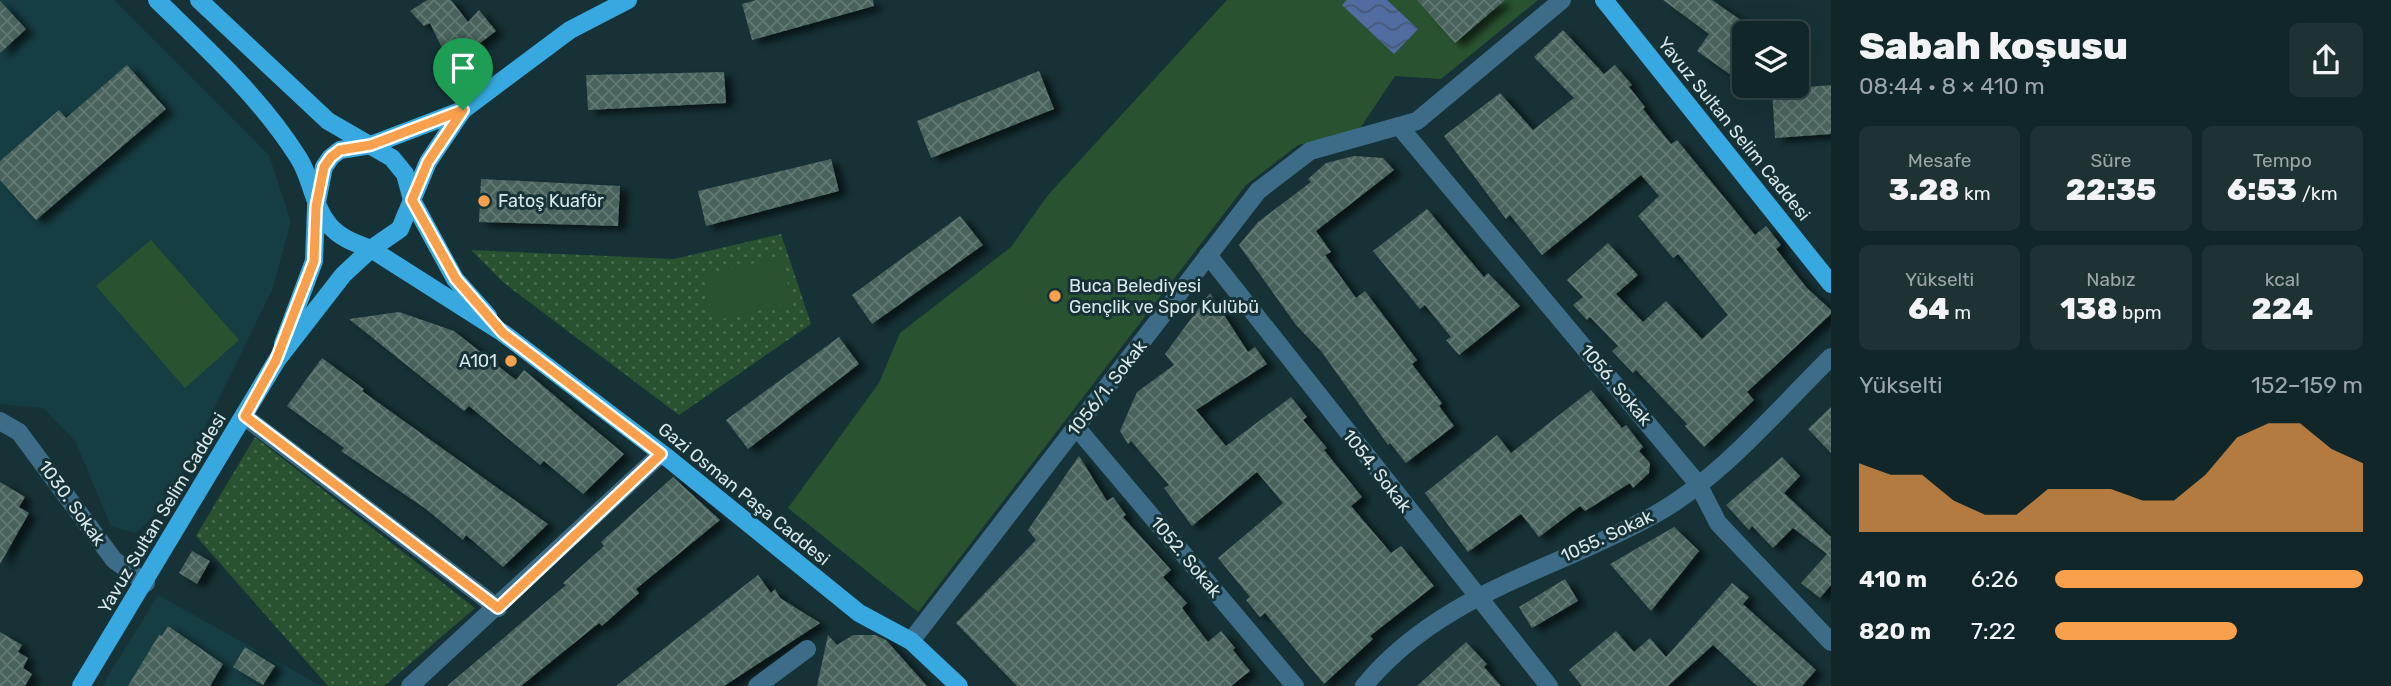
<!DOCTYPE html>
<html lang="tr">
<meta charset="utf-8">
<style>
:root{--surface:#102628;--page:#1e3234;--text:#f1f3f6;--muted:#9ca5a8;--line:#304345;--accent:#f8a04b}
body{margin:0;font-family:Rubik,sans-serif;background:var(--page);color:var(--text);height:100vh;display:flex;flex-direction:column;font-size:26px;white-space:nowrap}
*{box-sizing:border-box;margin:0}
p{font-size:23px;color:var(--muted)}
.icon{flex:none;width:38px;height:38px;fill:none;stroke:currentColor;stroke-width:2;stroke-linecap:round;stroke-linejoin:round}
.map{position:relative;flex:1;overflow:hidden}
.panel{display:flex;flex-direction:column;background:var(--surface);width:560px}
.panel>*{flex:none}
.controls{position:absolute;left:1732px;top:21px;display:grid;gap:14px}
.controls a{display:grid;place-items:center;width:77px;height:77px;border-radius:10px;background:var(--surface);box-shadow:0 7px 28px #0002,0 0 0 2px var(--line);font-size:35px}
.pin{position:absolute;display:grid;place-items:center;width:60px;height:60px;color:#fff;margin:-72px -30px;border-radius:50% 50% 50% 0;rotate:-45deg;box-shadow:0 0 7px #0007}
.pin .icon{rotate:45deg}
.round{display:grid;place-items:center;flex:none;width:74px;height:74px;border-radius:10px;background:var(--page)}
.summary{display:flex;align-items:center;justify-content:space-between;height:119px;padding:0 28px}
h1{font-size:38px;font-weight:800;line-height:52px}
.metrics{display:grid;grid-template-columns:repeat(3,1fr);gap:10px;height:119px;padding:7px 28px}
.metrics div{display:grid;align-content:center;border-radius:10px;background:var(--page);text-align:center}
.metrics b{font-size:30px;font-weight:800}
.metrics small{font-size:19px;font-weight:400}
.metrics p{font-size:19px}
.chart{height:196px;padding:14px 28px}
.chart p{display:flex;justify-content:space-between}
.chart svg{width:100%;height:126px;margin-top:7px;fill:var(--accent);opacity:.7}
ul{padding:0 28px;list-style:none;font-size:23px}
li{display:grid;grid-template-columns:112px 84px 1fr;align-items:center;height:52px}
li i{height:18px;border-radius:9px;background:var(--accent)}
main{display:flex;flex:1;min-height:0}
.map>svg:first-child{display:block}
</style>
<main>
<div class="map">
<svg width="1831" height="686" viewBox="0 0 1831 686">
<defs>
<pattern id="green-dots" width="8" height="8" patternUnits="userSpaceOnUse" patternTransform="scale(1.75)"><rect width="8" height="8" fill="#295330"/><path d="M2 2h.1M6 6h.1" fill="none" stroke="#476c4e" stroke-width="1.8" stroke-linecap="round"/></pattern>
<pattern id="water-waves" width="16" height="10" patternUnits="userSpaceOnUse" patternTransform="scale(1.75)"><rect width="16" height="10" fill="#506ca1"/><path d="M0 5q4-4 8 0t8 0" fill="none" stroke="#485974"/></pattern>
<pattern id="building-cross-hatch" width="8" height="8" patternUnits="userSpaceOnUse" patternTransform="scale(1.75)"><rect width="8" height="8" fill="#48635c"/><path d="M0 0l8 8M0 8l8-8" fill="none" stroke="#627974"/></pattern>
<filter id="shadow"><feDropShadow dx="8" dy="4.5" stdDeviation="3.5" flood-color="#0009"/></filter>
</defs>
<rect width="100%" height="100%" fill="#163236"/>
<g fill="#163d42">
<polygon points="0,0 114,0 269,155 291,222 272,290 170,499 136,533 111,526 75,441 43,408 0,404"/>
<polygon points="158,595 321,686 102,686"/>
</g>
<g fill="url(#green-dots)">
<polygon points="781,234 811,324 679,415 504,283 471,250 674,259"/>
<polygon points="255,437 475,608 384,686 328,686 196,536"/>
</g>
<g fill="#295330">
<polygon points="1227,0 1538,0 1441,79 1395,76 1359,130 1298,145 1246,185 918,612 788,508 879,383 900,333 1011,247 1048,195"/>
<polygon points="151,240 239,340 185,388 96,286"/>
<polygon points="782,257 792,303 713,321 703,275"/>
</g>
<polygon fill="url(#water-waves)" points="1347,0 1387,0 1418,29 1394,54 1342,5"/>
<g fill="url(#building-cross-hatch)" filter="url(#shadow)">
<polygon points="427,0 451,0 468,22 479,10 496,31 455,62 441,46 430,23 424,26 410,11"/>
<polygon points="756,0 873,0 874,6 752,40 742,4"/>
<polygon points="1417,0 1505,0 1455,43"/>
<polygon points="1663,0 1712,0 1745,23 1745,85 1697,51 1709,34"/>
<polygon points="0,1 26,29 0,53"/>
<polygon points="1563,30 1604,74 1615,65 1632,85 1629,87 1645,107 1643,109 1671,144 1677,140 1755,235 1766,226 1781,245 1776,249 1807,288 1831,310 1831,314 1747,392 1754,400 1704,447 1685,426 1687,424 1636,370 1633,373 1612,351 1618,346 1590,317 1587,320 1573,305 1583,297 1567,280 1608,243 1638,275 1616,294 1643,322 1666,301 1702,339 1728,315 1678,254 1673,258 1638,216 1659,196 1641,175 1542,255 1510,215 1506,219 1444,136 1500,93 1533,130 1574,98 1534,57"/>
<polygon points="127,65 166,109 36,220 0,180 0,161 59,110 66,118"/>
<polygon points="1039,71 1054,109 931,158 917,121"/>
<polygon points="724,72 726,103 588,110 586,75"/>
<polygon points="1831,85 1831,134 1775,138 1772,90"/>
<polygon points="1354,156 1383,158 1394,170 1316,231 1331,252 1325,255 1356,298 1365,291 1417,360 1412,364 1442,403 1439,406 1454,426 1406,463 1390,443 1388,445 1321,351 1296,325 1239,245 1258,222 1311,182 1308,179 1326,163"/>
<polygon points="831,159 839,191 706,226 698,191"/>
<polygon points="481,179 620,186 618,226 479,222"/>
<polygon points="1427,209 1484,277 1488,273 1520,306 1459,355 1446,340 1451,337 1425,305 1420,309 1373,251"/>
<polygon points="960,216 983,245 872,324 852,295"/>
<polygon points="1210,293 1248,352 1255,347 1267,364 1196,410 1226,446 1291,397 1307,417 1303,420 1327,448 1324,450 1362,497 1351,506 1391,553 1401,546 1434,586 1370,636 1373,639 1324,684 1265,613 1260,617 1246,600 1250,597 1218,558 1283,503 1257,472 1192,526 1164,488 1169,485 1131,441 1128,444 1120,431 1137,392 1174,365 1165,354"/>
<polygon points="399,312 454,331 516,380 524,370 624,454 583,494 544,461 540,465 469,406 464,411 349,319"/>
<polygon points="839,337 859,364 748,449 726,420"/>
<polygon points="322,358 364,389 362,391 548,524 503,567 466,535 463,540 426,509 341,451 344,448 287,406"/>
<polygon points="1591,390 1622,428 1626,425 1643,447 1639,451 1650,463 1649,473 1633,488 1630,483 1585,511 1580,506 1539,537 1521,514 1468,552 1425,493 1497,435 1511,453"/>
<polygon points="1831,407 1831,453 1808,429"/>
<polygon points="1079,456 1107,501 1113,497 1126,515 1123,517 1171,570 1163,577 1187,603 1182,608 1208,642 1221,631 1235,648 1233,650 1250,671 1231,686 1017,686 956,623 1036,540 1028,530"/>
<polygon points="1782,457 1800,476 1784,493 1831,537 1831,585 1820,598 1801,583 1827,554 1793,528 1773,548 1752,526 1749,530 1726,505"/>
<polygon points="673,477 720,520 636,589 639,593 602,626 599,623 521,686 447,686 566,585 563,583 604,546 601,542"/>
<polygon points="0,482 25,497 19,507 29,513 0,564"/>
<polygon points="1674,527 1699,551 1651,611 1610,564"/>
<polygon points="192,551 210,561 197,584 179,573"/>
<polygon points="758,575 771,593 775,589 780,598 820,623 724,686 616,686"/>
<polygon points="1565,579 1578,601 1532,628 1519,607"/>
<polygon points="1732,583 1749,597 1743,604 1816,670 1802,686 1757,686 1713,645 1668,686 1582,686 1569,670 1616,631 1634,652 1650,638 1666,657"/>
<polygon points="168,626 223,664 210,686 128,686 159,635 162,636"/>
<polygon points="0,632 22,645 18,652 28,658 23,668 32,674 25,686 0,686"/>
<polygon points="828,635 837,645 853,635 875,635 886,640 927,686 817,686"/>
<polygon points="1466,642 1487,664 1484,667 1501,686 1417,686"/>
<polygon points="245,647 275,666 263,685 233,667"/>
</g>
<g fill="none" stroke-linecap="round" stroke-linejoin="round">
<g stroke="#3c6c87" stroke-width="18">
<polyline points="1399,126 1698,484 1718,523 1831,642"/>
<polyline points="1208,255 1549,686"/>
<polyline points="245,417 498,608"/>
<polyline points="0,421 19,432 114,560 146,583"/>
<polyline points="1077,428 1295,686"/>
<polyline points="911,641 1258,191 1310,151 1417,121 1562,0"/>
<polyline points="410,686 661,454"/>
<polyline points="757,686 807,649"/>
<path d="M1364,686C1442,592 1552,572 1654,515C1722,477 1776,411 1831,357"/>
</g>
<g stroke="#37a9e0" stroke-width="18">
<path d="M157,0C207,49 260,97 298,157C312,178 312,204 329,225C340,238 355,243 371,249L503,333L669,459L859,613L911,641L959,686"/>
<polyline points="199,0 328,121 392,158 405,174 412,200 455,279 488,316"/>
<polyline points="1604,0 1831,284"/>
<polyline points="283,344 314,261 316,207 324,167 331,157 340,150 371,145 463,110 570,30 628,0"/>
<polyline points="81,686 277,360 343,275 371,249 400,229 428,162 463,110"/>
</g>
</g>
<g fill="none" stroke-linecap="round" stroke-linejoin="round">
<g stroke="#fff" stroke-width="14">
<polygon id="route" points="463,110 428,162 412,200 456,279 503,333 661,454 498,608 245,416 276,360 314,261 316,207 324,167 331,157 340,150 371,145"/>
</g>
<use href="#route" stroke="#f8a04b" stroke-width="9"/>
</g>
<g fill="#f8a04b" stroke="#163236" stroke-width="2.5">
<circle cx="484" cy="201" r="7"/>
<circle cx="1055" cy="296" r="7"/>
<circle cx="511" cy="361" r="7"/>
</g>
<g text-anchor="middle" stroke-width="6" stroke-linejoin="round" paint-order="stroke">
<g font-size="18" fill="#d8e8ea" stroke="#163236">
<text transform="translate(1734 129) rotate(51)" y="6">Yavuz Sultan Selim Caddesi</text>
<text transform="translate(1616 385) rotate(50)" y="6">1056. Sokak</text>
<text transform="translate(1107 388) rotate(-52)" y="6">1056/1. Sokak</text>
<text transform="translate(1377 471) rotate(52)" y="6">1054. Sokak</text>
<text transform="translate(744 494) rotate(39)" y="6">Gazi Osman Paşa Caddesi</text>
<text transform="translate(72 503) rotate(54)" y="6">1030. Sokak</text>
<text transform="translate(162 513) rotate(-59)" y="6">Yavuz Sultan Selim Caddesi</text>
<text transform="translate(1607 536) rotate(-25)" y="6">1055. Sokak</text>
<text transform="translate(1186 557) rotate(50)" y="6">1052. Sokak</text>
</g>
<g font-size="18" fill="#d8e8ea" stroke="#163236" text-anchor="start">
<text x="498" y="207">Fatoş Kuaför</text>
<text x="1069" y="292">Buca Belediyesi<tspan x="1069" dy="21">Gençlik ve Spor Kulübü</tspan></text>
<text x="497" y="367" text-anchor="end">A101</text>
</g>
</g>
</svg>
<div class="controls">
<a><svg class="icon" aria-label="layers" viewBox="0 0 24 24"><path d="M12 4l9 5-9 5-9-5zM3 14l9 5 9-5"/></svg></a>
</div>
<div class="pin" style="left:463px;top:110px;background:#1e9e55"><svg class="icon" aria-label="arrive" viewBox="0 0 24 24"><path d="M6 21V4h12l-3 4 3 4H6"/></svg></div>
</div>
<section class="panel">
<div class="summary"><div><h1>Sabah koşusu</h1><p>08:44 · 8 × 410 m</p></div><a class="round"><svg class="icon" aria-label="share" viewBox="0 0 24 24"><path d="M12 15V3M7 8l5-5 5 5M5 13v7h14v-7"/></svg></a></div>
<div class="metrics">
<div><p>Mesafe</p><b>3.28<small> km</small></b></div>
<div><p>Süre</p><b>22:35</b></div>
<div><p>Tempo</p><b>6:53<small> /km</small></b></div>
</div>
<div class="metrics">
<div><p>Yükselti</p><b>64<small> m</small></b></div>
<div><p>Nabız</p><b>138<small> bpm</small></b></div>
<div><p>kcal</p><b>224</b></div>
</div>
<div class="chart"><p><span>Yükselti</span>152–159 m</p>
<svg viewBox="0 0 160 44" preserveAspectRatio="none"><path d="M0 44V20L10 24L20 24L30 33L40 38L50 38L60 29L70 29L80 29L90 33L100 33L110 24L120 11L130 6L140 6L150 15L160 20V44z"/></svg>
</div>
<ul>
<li><b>410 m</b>6:26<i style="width:100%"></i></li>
<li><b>820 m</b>7:22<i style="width:59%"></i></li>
</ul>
</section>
</main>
